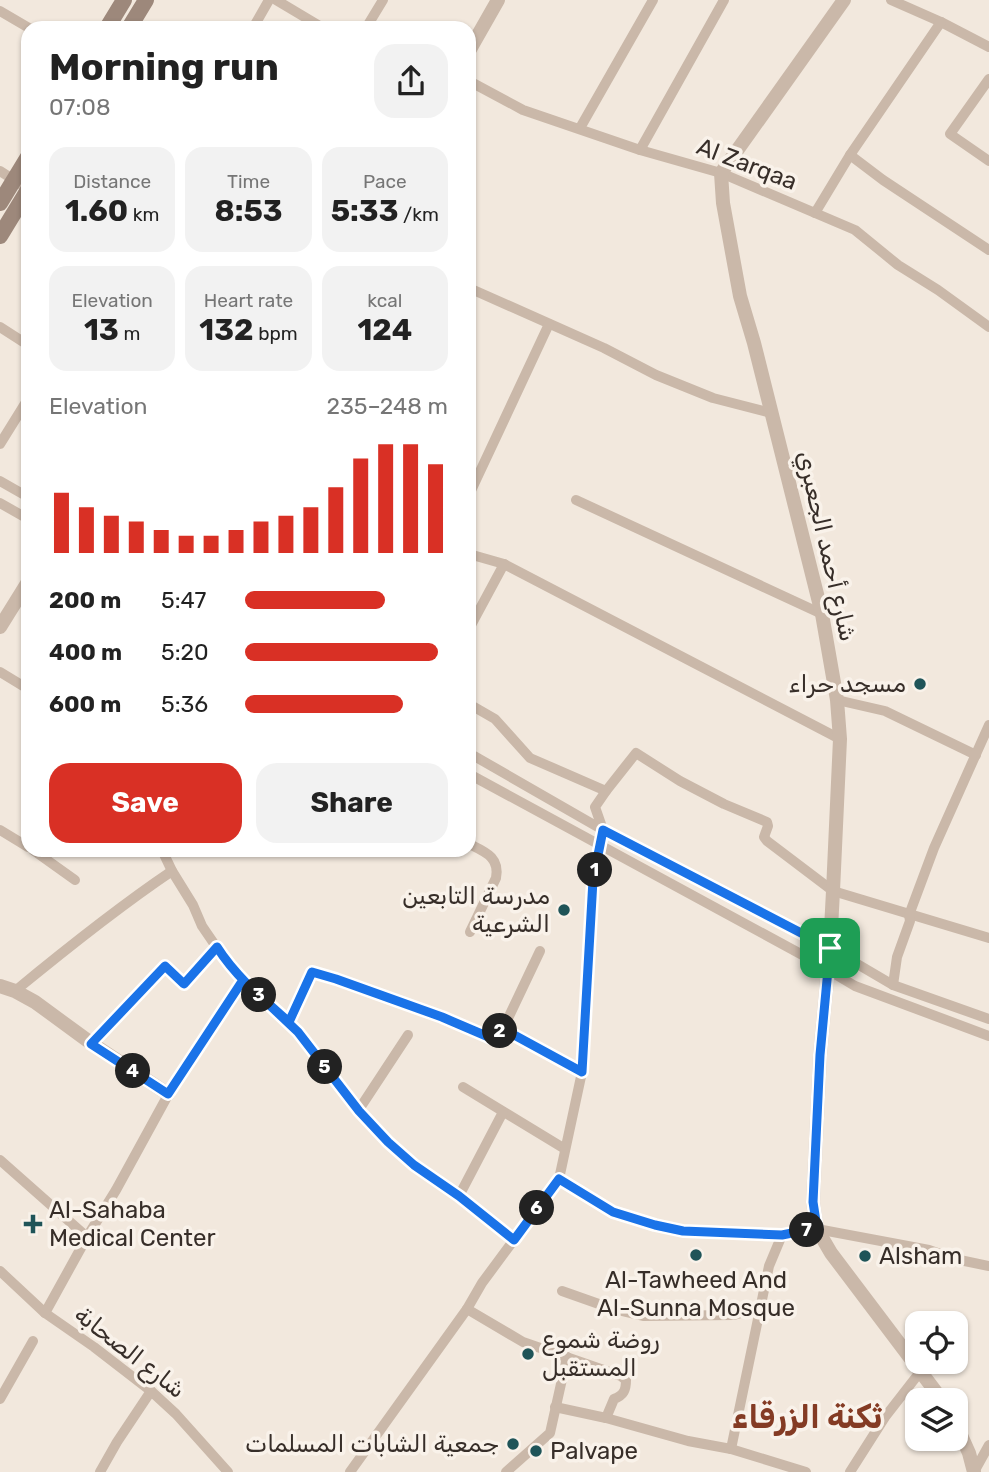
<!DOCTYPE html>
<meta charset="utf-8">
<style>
:root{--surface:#fff;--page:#f2f2f2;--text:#222;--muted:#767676;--accent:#d93025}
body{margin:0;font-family:Rubik,"Noto Naskh Arabic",sans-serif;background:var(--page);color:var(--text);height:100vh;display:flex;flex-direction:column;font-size:26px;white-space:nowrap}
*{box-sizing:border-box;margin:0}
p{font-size:23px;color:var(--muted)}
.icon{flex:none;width:38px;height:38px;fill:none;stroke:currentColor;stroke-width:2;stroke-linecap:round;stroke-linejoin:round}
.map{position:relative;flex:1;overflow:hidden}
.panel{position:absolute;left:21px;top:21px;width:455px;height:836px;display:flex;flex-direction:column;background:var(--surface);border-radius:21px;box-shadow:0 2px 5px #0004}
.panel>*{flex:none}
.controls{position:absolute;left:905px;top:1311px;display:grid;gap:14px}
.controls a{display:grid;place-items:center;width:63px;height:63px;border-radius:14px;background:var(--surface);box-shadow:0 2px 5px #0004;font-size:35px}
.pin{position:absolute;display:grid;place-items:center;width:60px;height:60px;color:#fff;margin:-30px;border-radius:14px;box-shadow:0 4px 10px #0006}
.km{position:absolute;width:35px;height:35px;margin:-18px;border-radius:50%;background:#222;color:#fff;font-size:19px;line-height:35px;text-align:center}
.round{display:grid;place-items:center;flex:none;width:74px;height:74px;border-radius:21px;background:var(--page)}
.summary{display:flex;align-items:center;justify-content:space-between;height:119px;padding:0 28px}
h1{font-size:38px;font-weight:700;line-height:52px}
.metrics{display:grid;grid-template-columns:repeat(3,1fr);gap:10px;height:119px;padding:7px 28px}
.metrics div{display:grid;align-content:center;border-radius:18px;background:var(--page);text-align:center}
.metrics b{font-size:30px;font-weight:700}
.metrics small{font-size:19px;font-weight:400}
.metrics p{font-size:19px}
.chart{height:196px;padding:14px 28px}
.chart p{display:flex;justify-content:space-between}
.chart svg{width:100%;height:126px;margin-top:7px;stroke:var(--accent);stroke-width:6}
.cta{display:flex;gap:14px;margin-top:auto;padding:14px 28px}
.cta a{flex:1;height:80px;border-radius:21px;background:var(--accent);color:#fff;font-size:28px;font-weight:700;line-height:80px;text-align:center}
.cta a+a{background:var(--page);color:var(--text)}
ul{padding:0 28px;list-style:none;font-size:23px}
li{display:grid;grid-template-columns:112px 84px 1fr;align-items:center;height:52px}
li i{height:18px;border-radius:9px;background:var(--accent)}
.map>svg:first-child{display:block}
</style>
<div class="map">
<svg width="989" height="1472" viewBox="0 0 989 1472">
<rect width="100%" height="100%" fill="#f2e8dd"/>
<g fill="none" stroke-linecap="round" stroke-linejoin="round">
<g stroke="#cab8a9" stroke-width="10">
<polyline points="276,0 323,28"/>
<polyline points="891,0 941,22 989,47"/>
<polyline points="0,11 29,28"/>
<polyline points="253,28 269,0"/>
<polyline points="366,28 383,0"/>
<polyline points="989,79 950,134 989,161"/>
<polyline points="469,81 523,110 640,150 721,173 855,230 898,265 938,290 989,327"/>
<polyline points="580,128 653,0"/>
<polyline points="640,150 724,0"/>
<polyline points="850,155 883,180 989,250"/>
<polyline points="0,171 28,189"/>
<polyline points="815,213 850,155 941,22"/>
<polyline points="469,288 604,348 656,375 713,398 771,413"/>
<polyline points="0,327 28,345"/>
<polyline points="0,444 28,399"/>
<polyline points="0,481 28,497"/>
<polyline points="469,495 549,324"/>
<polyline points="576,500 822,614"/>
<polyline points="0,503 28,519"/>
<polyline points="469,554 504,564 840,739"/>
<polyline points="469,629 504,564"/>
<polyline points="0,672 28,689"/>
<polyline points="837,700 885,711 976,755"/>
<polyline points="469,704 495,719 530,758 606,791 636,753 680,781 724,804 767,822 768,826 764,837 767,841 833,891 989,938"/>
<polyline points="469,753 603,830 830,948 893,985 989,1019"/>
<polyline points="469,774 808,958 855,986 989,1036"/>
<polyline points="0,830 28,847"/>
<path d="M469,844C485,852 500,857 496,878L470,932"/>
<polyline points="33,850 75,880"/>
<polyline points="162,850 172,871 193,905 202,926 228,964 297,1032 358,1111 388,1142 414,1165 459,1196"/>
<polyline points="893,985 897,957 910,921 909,915 934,848 989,725"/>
<path d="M15,991C66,949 117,908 172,871"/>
<polyline points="289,1022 312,972 336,979 442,1017 491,1038 503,1029 540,951"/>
<polyline points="91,1043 165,966 184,984 217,947"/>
<polyline points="582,1072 593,880 603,830 595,807 606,791"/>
<polyline points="463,1087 565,1149"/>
<polyline points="358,1111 408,1035"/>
<polyline points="503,1112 459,1196 514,1240"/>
<polyline points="0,1160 87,1237"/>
<polyline points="559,1179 613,1212 655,1225 683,1231 782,1235 817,1229 929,1250 955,1259 989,1266"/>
<polyline points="0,1271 45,1313 94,1347 151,1391 176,1414 228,1472"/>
<polyline points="562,1291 613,1309 643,1316 734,1315 762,1307"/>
<path d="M467,1309L523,1342L621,1376L626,1380C626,1390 624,1395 614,1399L606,1418"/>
<polyline points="45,1313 87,1237 116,1190 168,1095 243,980"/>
<polyline points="0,1399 33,1341"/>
<polyline points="555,1407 606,1418 688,1441 731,1449 806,1472"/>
<polyline points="731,1449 769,1266 782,1235"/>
<polyline points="100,1472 117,1442 151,1391"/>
<polyline points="350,1472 467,1309 482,1283 559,1179 582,1072 503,1029"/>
<polyline points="506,1472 550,1433 567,1357"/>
<polyline points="850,1472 885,1417 920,1372"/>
<polyline points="974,1472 989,1445"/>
</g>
<g stroke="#cab8a9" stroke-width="14">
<polyline points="844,0 721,173 723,203 740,296 754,343 822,614 837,700 840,739 833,891 830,948 820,1055 813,1202 817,1229 831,1253 942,1400"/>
<polyline points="469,51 498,0"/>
<polyline points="0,627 28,582"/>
<polyline points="0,986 15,991 35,1002 91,1043 168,1094"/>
<polyline points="956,1424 969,1453 974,1472"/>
</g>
<g stroke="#9d887b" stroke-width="16">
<polyline points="107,28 124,0"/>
<polyline points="129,28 146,0"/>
<polyline points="0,203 28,157"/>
<polyline points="0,236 28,190"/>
</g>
</g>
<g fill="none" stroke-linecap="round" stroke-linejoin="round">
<g stroke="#fff" stroke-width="14">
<path id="route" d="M830,948L603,830L593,880L582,1072L503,1029L491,1038L442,1017L336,979L312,972L289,1022C263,999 236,977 217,947L184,984L165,966L91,1044L168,1094L243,980L298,1032L359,1111L388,1142L414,1165L459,1196L514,1240L559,1179L613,1212L655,1225L683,1231L782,1235L817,1228L813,1202L820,1055L830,948"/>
</g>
<use href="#route" stroke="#1a73e8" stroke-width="9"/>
</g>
<g fill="#1f5458" stroke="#f9f2ea" stroke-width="2.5">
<circle cx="920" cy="684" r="7"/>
<circle cx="564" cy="910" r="7"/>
<path d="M29.5 1213.5h7v7h7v7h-7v7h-7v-7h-7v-7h7z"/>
<circle cx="696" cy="1255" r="7"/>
<circle cx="865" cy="1256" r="7"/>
<circle cx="528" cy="1354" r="7"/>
<circle cx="513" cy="1444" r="7"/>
<circle cx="536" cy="1451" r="7"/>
</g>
<g text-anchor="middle" stroke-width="7" stroke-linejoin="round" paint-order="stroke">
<g font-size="24" fill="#372e29" stroke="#f9f2ea">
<text transform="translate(747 164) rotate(21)" y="8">Al Zarqaa</text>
<text transform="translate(827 546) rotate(77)" y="8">شارع أحمد الجعبري</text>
<text transform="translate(130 1352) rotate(38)" y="8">شارع الصحابة</text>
</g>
<g font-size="24" fill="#372e29" stroke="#f9f2ea" text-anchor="start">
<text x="906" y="692" text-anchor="end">مسجد حراء</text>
<text x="550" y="904" text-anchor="end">مدرسة التابعين<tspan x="550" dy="28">الشرعية</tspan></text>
<text x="49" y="1218">Al-Sahaba<tspan x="49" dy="28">Medical Center</tspan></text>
<text x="879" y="1264">Alsham</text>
<text x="696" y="1288" text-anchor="middle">Al-Tawheed And<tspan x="696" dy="28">Al-Sunna Mosque</tspan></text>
<text x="542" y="1348">روضة شموع<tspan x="542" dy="28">المستقبل</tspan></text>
<text x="499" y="1452" text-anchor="end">جمعية الشابات المسلمات</text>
<text x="550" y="1459">Palvape</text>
</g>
<g font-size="32" font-weight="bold" fill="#843b24" stroke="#f9f2ea">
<text x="807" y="1428">ثكنة الزرقاء</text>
</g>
</g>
</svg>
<div class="controls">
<a><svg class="icon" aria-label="locate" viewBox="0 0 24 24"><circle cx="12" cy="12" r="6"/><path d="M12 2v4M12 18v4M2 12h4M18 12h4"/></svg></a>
<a><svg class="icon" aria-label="layers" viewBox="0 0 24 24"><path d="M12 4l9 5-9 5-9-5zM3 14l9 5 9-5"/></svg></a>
</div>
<div class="pin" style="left:830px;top:948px;background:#1e9e55"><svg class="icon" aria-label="arrive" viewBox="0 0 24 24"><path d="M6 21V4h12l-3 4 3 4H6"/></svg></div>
<b class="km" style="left:595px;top:870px">1</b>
<b class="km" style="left:500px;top:1031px">2</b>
<b class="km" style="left:259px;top:995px">3</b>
<b class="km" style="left:133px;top:1071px">4</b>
<b class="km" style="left:325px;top:1067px">5</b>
<b class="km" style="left:537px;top:1208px">6</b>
<b class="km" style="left:807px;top:1230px">7</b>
<section class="panel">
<div class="summary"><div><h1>Morning run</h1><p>07:08</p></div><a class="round"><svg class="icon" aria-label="share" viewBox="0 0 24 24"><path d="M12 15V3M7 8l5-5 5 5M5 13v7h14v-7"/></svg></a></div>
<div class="metrics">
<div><p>Distance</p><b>1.60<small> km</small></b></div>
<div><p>Time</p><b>8:53</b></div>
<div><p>Pace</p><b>5:33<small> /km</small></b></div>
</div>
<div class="metrics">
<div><p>Elevation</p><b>13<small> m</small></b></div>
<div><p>Heart rate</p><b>132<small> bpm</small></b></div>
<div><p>kcal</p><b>124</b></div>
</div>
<div class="chart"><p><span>Elevation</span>235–248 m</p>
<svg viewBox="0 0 160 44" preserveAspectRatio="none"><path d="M5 44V23M15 44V28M25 44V31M35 44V33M45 44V36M55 44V38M65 44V38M75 44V36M85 44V33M95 44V31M105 44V28M115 44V21M125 44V11M135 44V6M145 44V6M155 44V13"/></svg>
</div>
<ul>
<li><b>200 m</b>5:47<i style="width:69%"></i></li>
<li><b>400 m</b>5:20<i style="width:95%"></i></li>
<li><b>600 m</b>5:36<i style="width:78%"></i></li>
</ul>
<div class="cta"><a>Save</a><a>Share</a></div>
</section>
</div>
